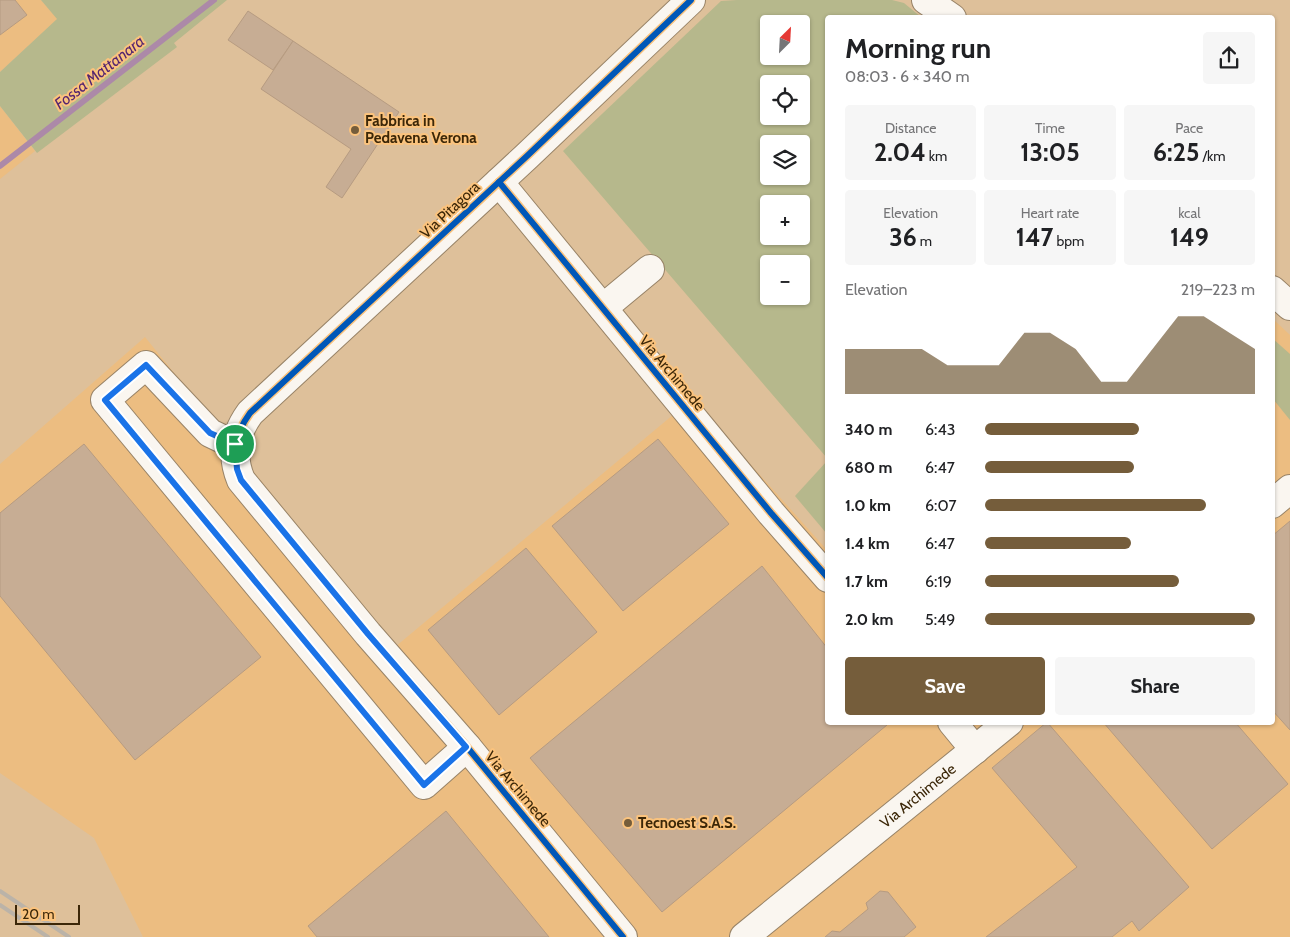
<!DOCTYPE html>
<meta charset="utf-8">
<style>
:root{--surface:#fff;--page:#f6f6f6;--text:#202124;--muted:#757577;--accent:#755d3b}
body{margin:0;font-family:Cabin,sans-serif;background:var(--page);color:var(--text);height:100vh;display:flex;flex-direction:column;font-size:19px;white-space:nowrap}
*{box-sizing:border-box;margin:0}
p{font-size:16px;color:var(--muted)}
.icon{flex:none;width:28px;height:28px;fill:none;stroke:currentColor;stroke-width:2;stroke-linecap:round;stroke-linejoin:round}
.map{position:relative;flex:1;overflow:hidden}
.drawer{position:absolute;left:825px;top:15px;width:450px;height:710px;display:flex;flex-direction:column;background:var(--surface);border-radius:5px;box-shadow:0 1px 4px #0004}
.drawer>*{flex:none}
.needle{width:32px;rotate:24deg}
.buttons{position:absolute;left:760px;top:15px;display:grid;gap:10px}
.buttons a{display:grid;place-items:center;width:50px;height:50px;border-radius:5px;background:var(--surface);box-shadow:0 1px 4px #0004;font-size:25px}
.scale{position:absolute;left:15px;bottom:12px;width:65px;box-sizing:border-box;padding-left:5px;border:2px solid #3c2708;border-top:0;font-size:14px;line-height:18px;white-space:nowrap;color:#3c2708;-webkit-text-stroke:4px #fbc37d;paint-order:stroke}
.pin{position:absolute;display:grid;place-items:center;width:42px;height:42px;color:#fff;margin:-21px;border:2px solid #fff;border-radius:50%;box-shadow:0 1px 5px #0007}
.round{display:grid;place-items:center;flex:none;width:52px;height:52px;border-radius:5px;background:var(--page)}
.headline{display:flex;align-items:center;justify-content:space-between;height:85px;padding:0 20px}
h1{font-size:28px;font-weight:700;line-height:38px}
.stats{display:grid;grid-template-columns:repeat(3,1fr);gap:8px;height:85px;padding:5px 20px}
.stats div{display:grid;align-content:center;border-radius:5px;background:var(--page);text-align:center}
.stats b{font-size:25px;font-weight:700}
.stats small{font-size:14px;font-weight:400}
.stats p{font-size:14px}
.chart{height:140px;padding:10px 20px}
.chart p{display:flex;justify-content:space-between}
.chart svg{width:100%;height:90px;margin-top:5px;fill:var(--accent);opacity:.7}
.action{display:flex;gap:10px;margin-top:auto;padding:10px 20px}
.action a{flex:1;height:58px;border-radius:5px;background:var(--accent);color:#fff;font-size:20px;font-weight:700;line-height:58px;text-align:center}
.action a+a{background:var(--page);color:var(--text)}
ul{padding:0 20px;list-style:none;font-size:16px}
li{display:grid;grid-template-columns:80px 60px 1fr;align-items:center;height:38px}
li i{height:12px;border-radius:6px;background:var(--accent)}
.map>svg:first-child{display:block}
</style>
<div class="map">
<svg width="1290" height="937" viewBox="0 0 1290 937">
<rect width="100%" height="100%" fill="#dec09a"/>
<g fill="#ecbd81">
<polygon points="0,0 41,0 58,19 0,72"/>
<polygon points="0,106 35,151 0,179"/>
<polygon points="1273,319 1290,335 1290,937 143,937 94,838 0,773 0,464 145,337 395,647 692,399 827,550 828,722 1272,722"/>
</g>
<g fill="#b6b88c" fill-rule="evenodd">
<polygon points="41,0 227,0 174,43 177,47 37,153 0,106 0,72 57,19"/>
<path d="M737,0H892L904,3L921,17L828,18L827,458L563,151L721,1ZM769,24H801V56H769ZM769,84H801V116H769ZM769,144H801V176H769ZM769,204H801V236H769ZM769,264H801V296H769Z"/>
<polygon points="1272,338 1290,354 1290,420 1273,399"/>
<polygon points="827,461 827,534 795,496"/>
</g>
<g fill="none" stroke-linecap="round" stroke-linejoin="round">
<polyline stroke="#ac89a8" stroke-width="6" points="0,166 214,0"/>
</g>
<g fill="#c7ad94" stroke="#b69b81">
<polygon points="0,0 15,0 27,15 0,35"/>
<polygon points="248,11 293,41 273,70 228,40"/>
<polygon points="293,41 399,112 342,198 326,187 351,149 261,89"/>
<polygon points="658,439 729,524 623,611 552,526"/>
<polygon points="84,444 261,657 135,760 0,596 0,513"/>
<polygon points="1290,521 1290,730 1272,710 1272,536"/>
<polygon points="526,548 597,632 499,715 428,630"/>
<polygon points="762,566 828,649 828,722 885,722 887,725 662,912 530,758"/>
<polygon points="1047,722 1189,887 1139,931 1132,921 1112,937 986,937 1077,867 992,768"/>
<polygon points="1103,722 1235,722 1288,784 1212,849"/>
<polygon points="446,811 549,937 317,937 308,926"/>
<polygon points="880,891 888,892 916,927 904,937 825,937 832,931 840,932 868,909 866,903"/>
</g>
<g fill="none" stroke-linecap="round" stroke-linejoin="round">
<g stroke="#988367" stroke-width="30">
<g id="minor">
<polyline points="499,182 771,513 828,578"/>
<polyline points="603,308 650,269"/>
<polyline points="235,445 210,433 146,365 105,400 424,785 467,747"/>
<polyline points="1272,504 1290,489"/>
<polyline points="952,722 975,750"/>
<path d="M623,937L467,747L368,634L241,480C231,456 234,435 250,413L527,156L691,0"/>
<path id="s1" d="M744,937L1009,722"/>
</g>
</g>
<g stroke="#988367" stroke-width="30">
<g id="major">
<polyline points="926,0 952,18"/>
<polyline points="1272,290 1290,306"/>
</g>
</g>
<use href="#minor" stroke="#faf6f0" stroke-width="28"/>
<use href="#major" stroke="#faf6f0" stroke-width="28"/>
<g stroke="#bbb3a8" stroke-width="4">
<polyline points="0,891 69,937"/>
<polyline points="0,905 48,937"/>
</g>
<g stroke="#fbc37d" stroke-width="9">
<g id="cycleway">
<polyline points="499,182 771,513 828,578"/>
<path d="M623,937L467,747L368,634L241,480C231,456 234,435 250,413L527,156L691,0"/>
</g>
</g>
<use href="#cycleway" stroke="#0057b8" stroke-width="6"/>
</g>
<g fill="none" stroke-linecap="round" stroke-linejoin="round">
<g stroke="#fff" stroke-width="10">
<polygon id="route" points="146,365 210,433 235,444 237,469 241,480 368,634 466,747 424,785 105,400"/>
</g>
<use href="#route" stroke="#1a73e8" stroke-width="6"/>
</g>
<g fill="#755d3b" stroke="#fbc37d" stroke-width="2">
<circle cx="355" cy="130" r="5"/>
<circle cx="628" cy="823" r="5"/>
</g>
<g text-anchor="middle" stroke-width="4" stroke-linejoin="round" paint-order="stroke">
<g font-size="15" font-weight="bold" fill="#3c2708" stroke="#fbc37d" text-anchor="start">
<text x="365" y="126">Fabbrica in<tspan x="365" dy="17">Pedavena Verona</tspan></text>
<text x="638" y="828">Tecnoest S.A.S.</text>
</g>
<g font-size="15" fill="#3c2708" stroke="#fbc37d">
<text transform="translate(450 210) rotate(-43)" y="5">Via Pitagora</text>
<text transform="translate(672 373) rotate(50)" y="5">Via Archimede</text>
<text transform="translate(518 789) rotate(50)" y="5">Via Archimede</text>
<text dy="5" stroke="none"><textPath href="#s1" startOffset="224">Via Archimede</textPath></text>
</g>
<g font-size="16" font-style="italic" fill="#55256f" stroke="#fbc37d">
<text transform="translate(99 72) rotate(-38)" y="6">Fossa Mattanara</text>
</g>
</g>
</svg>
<div class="buttons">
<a><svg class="needle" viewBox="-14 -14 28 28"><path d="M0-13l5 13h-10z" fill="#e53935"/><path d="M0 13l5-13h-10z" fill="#757577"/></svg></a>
<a><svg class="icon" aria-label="locate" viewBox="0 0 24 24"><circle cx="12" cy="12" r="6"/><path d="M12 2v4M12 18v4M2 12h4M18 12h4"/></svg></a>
<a><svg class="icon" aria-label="layers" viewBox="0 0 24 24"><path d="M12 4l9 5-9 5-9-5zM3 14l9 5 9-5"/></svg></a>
<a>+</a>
<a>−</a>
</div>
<div class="scale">20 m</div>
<div class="pin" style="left:235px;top:444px;background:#1e9e55"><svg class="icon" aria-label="arrive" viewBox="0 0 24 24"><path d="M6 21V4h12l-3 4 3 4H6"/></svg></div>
<section class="drawer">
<div class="headline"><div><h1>Morning run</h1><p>08:03 · 6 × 340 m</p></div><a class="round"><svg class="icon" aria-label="share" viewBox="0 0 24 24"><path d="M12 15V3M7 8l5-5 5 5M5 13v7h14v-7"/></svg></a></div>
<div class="stats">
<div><p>Distance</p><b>2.04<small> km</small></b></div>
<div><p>Time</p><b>13:05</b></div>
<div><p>Pace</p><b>6:25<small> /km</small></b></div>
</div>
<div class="stats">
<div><p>Elevation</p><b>36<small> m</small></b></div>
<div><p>Heart rate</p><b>147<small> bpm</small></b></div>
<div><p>kcal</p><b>149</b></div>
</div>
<div class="chart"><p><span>Elevation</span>219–223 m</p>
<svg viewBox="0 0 160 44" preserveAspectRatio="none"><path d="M0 44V22L10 22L20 22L30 22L40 30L50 30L60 30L70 14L80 14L90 22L100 38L110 38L120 22L130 6L140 6L150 14L160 22V44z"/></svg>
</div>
<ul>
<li><b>340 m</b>6:43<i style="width:57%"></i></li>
<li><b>680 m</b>6:47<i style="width:55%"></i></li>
<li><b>1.0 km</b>6:07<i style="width:82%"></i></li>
<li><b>1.4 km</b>6:47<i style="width:54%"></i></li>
<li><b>1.7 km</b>6:19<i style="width:72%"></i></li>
<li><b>2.0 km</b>5:49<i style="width:100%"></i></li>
</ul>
<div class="action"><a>Save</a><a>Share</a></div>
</section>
</div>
